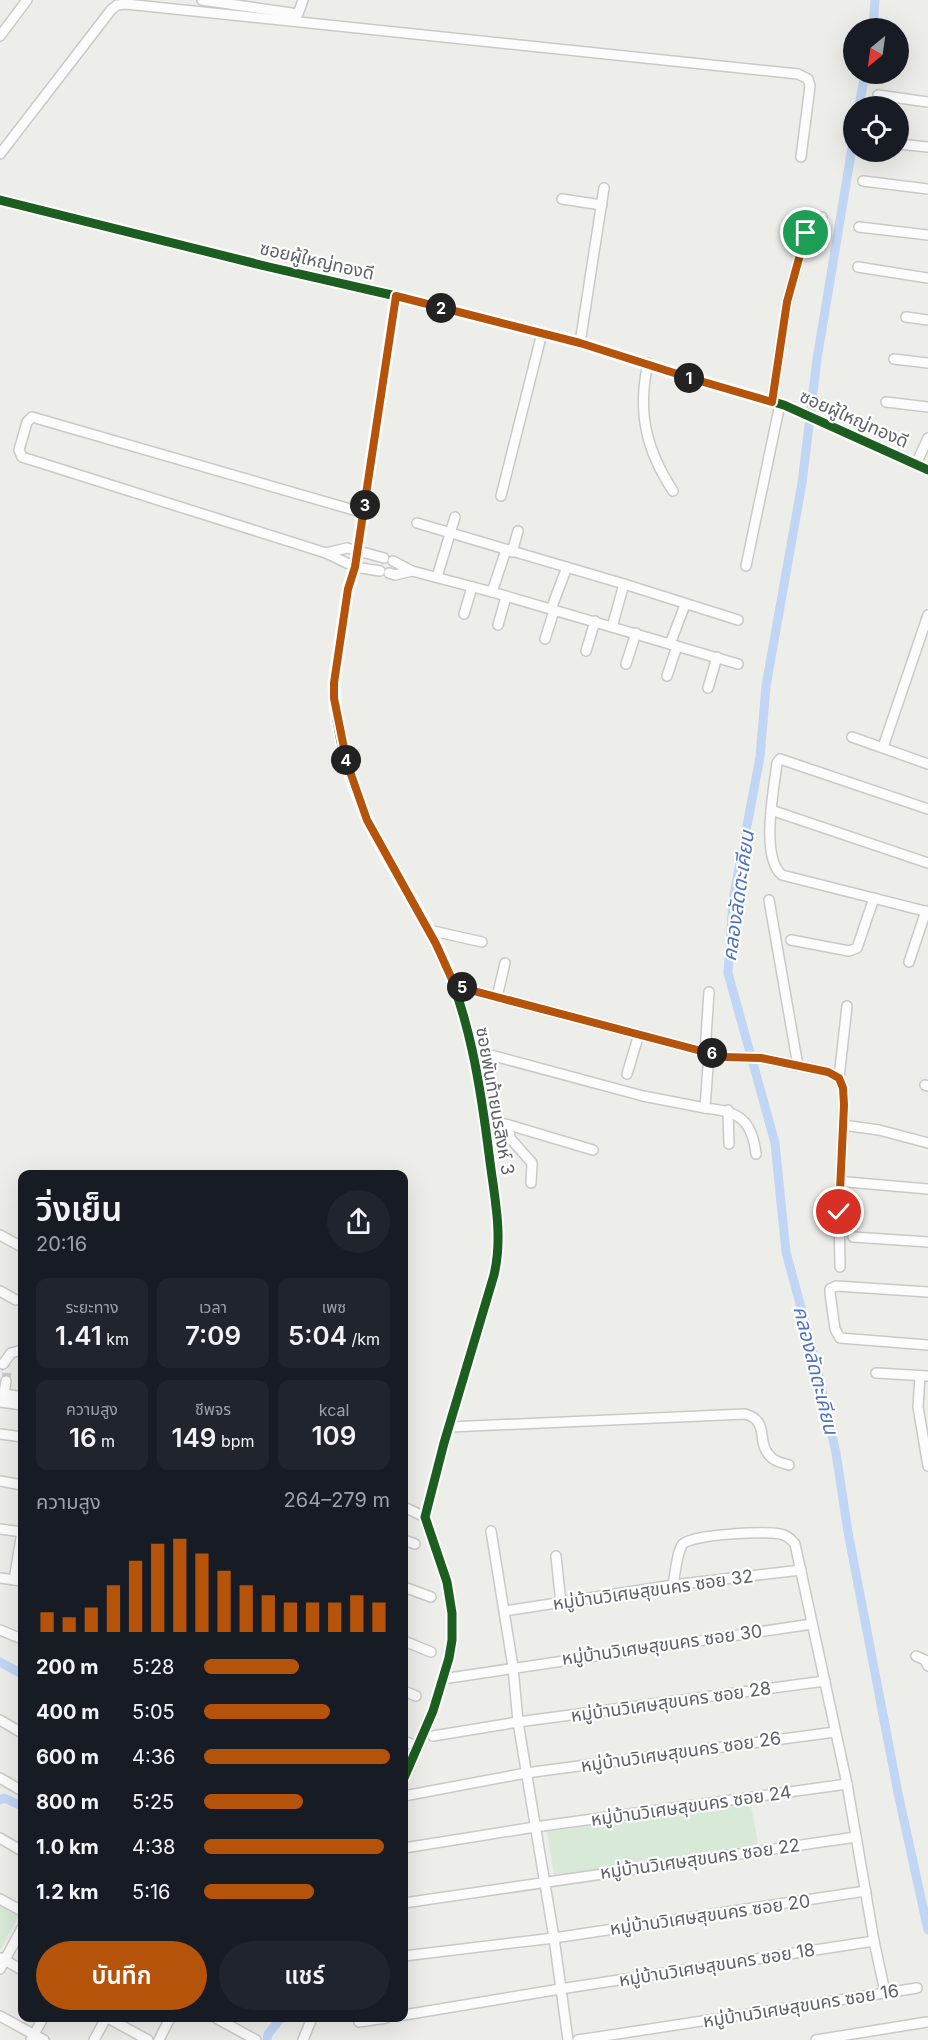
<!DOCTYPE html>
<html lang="th">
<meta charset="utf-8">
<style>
:root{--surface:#171b24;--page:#20242c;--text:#f1f3f6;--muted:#9ea1a6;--accent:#b45309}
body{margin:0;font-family:Inter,"Noto Sans Thai",sans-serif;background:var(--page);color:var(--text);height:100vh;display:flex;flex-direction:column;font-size:22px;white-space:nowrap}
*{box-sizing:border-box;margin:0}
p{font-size:20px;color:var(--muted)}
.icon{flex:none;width:33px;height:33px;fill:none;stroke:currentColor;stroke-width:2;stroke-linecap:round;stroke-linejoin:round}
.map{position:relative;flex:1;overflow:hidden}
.details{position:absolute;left:18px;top:1170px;width:390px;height:852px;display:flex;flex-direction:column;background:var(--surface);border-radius:12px;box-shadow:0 6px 24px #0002}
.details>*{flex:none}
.needle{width:39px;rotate:209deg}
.fabs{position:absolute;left:843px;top:18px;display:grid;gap:12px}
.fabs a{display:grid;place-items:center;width:66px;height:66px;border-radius:50%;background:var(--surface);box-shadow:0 6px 24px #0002;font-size:30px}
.pin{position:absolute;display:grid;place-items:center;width:51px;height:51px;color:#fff;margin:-26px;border:3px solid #fff;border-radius:50%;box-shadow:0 2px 6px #0007}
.km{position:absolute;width:30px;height:30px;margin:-15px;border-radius:50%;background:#222;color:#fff;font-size:16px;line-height:30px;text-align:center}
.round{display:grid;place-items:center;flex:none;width:63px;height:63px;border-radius:32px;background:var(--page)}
.summary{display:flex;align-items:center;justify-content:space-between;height:102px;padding:0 18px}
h1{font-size:33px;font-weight:600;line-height:45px}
.metrics{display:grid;grid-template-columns:repeat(3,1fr);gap:9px;height:102px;padding:6px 18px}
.metrics div{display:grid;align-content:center;border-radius:12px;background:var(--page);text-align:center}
.metrics b{font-size:26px;font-weight:600}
.metrics small{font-size:16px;font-weight:400}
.metrics p{font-size:16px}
.chart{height:168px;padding:12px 18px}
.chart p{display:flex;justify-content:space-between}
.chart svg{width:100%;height:108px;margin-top:6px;stroke:var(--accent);stroke-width:6}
.primary-button{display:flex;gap:12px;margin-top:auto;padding:12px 18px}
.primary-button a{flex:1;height:69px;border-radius:36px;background:var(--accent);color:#fff;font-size:24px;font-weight:600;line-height:69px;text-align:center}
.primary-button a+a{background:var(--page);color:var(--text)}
ul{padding:0 18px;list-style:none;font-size:20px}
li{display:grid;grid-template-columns:96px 72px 1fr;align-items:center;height:45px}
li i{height:15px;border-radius:8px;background:var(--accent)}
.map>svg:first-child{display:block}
</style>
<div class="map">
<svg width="928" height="2040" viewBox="0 0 928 2040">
<rect width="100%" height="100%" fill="#edede9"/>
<g fill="#d8e9d8">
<polygon points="750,1801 759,1849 555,1880 547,1832"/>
<polygon points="0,1903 20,1914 0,1950"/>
</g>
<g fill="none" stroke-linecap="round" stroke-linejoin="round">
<g stroke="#c0d6f4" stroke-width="9">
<polyline points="873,28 875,0"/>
<polyline points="859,106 865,74"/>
<polyline points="854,136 817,359 802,483 766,686 760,757 733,900 728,973 775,1143 786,1252 816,1363 836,1453 848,1532 898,1793 928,1930"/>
<polyline points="0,1662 22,1674"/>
<polyline points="0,1800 4,1798 22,1806"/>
<polyline points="267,2040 268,2034 281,2018"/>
</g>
<polyline stroke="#c9cac8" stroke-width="9" stroke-dasharray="9 4.5" stroke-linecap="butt" points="0,1366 3,1364 7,1371 6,1381"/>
<g stroke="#c9c9c9" stroke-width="12">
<g id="minor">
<polyline points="202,0 298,14 303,0"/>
<polyline points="0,36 27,0"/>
<polyline points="878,95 928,102"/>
<polyline points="898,144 928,147"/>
<polyline points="0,154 111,10 117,5 126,4 798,74 808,79 810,86 801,157"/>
<polyline points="863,181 928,189"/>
<polyline points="562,199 602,205"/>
<polyline points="0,200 269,267 396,296 580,343 690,378 784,405 928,470"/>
<polyline points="859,227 928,235"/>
<polyline points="804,239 815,234 822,217"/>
<polyline points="858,267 928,278"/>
<path d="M396,296L355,567L348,589L334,683C334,728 349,778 367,819C387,864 417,903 438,947C470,1014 481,1089 490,1162C495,1200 503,1237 494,1275L444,1443L425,1517L447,1582L452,1613V1640L449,1658L433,1711L404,1778"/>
<polyline points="906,317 928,320"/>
<polyline points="580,343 604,188"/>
<polyline points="894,359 928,363"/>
<path d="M648,363C637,412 646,450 673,491"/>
<polyline points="772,402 787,302 806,233"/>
<polyline points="886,402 928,407"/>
<polyline points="916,464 928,438"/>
<polyline points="501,496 542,333"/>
<polyline points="364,513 32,417 27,422 19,450 22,457 326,553 355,567 380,571"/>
<polyline points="417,523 624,584 738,620"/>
<polyline points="512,552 518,531"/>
<polyline points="326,553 347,548 384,558"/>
<polyline points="393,561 412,571 492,592 738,664"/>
<polyline points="746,566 780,404"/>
<polyline points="389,573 395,575 412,571"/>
<polyline points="437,577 455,517"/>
<polyline points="492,592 506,550"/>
<polyline points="551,609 567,567"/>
<polyline points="464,614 472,587"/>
<polyline points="498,625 506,597"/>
<polyline points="612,627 624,584"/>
<polyline points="545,639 554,611"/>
<polyline points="670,644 685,605"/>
<polyline points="586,651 595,621"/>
<polyline points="626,664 636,633"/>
<polyline points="667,676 677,646"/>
<polyline points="708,688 717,657"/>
<polyline points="852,737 928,764"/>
<polyline points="883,747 928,615"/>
<path d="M928,809L780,759L777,763C774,789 760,857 782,875L928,912"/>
<polyline points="771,810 928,863"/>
<polyline points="769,900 798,1066"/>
<polyline points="429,930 482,942"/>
<polyline points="791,940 849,951 857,948 874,898"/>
<polyline points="909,962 926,911"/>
<polyline points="455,986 724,1057 761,1058 828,1072 839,1078 843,1088 844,1105 839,1212 840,1267"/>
<polyline points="497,997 505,963"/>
<polyline points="472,1050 643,1096 705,1108"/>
<polyline points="705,1052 709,992"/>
<path d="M709,1053L705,1108C738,1111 752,1119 756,1154"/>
<polyline points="627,1074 639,1034"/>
<polyline points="839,1078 847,1006"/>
<polyline points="925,1085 928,1086"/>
<polyline points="728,1110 729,1144"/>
<polyline points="485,1118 593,1150"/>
<polyline points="508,1125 510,1138 532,1163 531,1183"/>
<polyline points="843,1125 879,1130 928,1143"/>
<polyline points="847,1182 928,1189"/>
<polyline points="0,1235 22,1247"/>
<polyline points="853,1237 928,1242"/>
<polyline points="0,1291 16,1300"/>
<polyline points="928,1292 836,1286 830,1289 830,1293 835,1329 840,1338 928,1345"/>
<polyline points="3,1364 11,1353 22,1350"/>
<polyline points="876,1373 928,1376"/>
<polyline points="920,1376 918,1407 928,1466"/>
<polyline points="0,1393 22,1397"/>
<polyline points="4,1394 6,1381"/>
<polyline points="0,1402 22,1405"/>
<path d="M449,1427L745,1414C771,1421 755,1443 771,1457C775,1462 783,1463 789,1465"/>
<polyline points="0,1434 22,1437"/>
<polyline points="0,1481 22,1485"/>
<polyline points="404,1507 425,1517"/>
<polyline points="0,1529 22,1532"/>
<polyline points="491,1531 513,1667 518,1722 554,1938 568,2040"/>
<polyline points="404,1540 415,1544"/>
<polyline points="556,1556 561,1604"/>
<polyline points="0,1578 22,1581"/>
<polyline points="14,1580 22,1532"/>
<path d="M673,1585C675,1575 677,1551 683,1544C692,1534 766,1531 780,1534C787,1535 791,1539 795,1544L847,1784L874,1941L885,1992"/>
<polyline points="404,1587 431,1597"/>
<polyline points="505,1611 673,1585 801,1570"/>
<polyline points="0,1630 22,1639"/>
<polyline points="404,1641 431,1652"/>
<polyline points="916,1656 925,1660 928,1666"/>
<polyline points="449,1678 812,1624"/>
<polyline points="404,1691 416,1696"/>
<polyline points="0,1720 22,1733"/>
<polyline points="433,1736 518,1722 825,1681"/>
<polyline points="404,1741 418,1747"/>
<polyline points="0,1778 22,1791"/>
<polyline points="404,1796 526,1773 835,1732"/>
<polyline points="0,1838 22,1851"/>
<polyline points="404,1848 535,1827 847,1784"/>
<polyline points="0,1899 22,1911"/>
<polyline points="404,1903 856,1837"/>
<polyline points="404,1956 554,1938 866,1891"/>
<polyline points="1,1958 22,1970"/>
<polyline points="0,1969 22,1928"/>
<polyline points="404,2015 560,1989 874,1941"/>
<polyline points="0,2016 44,2040"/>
<polyline points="108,2018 148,2040"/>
<polyline points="216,2018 256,2040"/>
<polyline points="359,2022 386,2018"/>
<polyline points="31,2040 43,2018"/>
<polyline points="94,2040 106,2018"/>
<polyline points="159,2040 170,2018"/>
<polyline points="303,2040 312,2018"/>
<polyline points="578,2040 917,1988"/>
<polyline points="816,2040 927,2022"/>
</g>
</g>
<use href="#minor" stroke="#fcfcfc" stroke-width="9"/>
<g stroke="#fff" stroke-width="13">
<g id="cycleway">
<polyline points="0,200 269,267 396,296 580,343 690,378 784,405 928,470"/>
<path d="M396,296L355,567L348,589L334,683C334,728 349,778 367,819C387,864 417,903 438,947C470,1014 481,1089 490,1162C495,1200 503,1237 494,1275L444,1443L425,1517L447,1582L452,1613V1640L449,1658L433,1711L404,1778"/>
</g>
</g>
<use href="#cycleway" stroke="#1b5e20" stroke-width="9"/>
</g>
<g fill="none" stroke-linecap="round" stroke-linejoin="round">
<g stroke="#fff" stroke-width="12">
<polyline id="route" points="806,233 787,302 772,402 690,378 580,343 396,296 355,567 348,589 334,683 334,698 347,763 367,820 436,944 455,986 724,1057 761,1058 828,1072 839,1078 843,1088 844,1105 839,1212"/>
</g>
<use href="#route" stroke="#b45309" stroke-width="8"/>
</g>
<g text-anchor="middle" stroke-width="4.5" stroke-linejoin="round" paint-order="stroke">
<g font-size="18" fill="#5e6166" stroke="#fff">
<text transform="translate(317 261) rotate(13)" y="6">ซอยผู้ใหญ่ทองดี</text>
<text transform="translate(854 419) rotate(24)" y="6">ซอยผู้ใหญ่ทองดี</text>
<text transform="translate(495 1101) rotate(80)" y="6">ซอยพันท้ายนรสิงห์ 3</text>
<text transform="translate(653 1590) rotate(-8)" y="6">หมู่บ้านวิเศษสุขนคร ซอย 32</text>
<text transform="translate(662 1645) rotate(-8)" y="6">หมู่บ้านวิเศษสุขนคร ซอย 30</text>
<text transform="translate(671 1702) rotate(-8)" y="6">หมู่บ้านวิเศษสุขนคร ซอย 28</text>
<text transform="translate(681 1752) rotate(-8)" y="6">หมู่บ้านวิเศษสุขนคร ซอย 26</text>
<text transform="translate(691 1806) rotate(-8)" y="6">หมู่บ้านวิเศษสุขนคร ซอย 24</text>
<text transform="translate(700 1859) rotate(-8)" y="6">หมู่บ้านวิเศษสุขนคร ซอย 22</text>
<text transform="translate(710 1915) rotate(-8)" y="6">หมู่บ้านวิเศษสุขนคร ซอย 20</text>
<text transform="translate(717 1965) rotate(-9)" y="6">หมู่บ้านวิเศษสุขนคร ซอย 18</text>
<text transform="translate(801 2006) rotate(-9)" y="6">หมู่บ้านวิเศษสุขนคร ซอย 16</text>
</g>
<g font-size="20" font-style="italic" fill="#5073bc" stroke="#fff">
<text transform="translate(738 896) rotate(-82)" y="7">คลองลัดตะเคียน</text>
<text transform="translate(816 1370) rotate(76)" y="7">คลองลัดตะเคียน</text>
</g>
</g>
</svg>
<div class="fabs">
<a><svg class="needle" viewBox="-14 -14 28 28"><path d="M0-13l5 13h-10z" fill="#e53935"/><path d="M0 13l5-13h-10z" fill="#9ea1a6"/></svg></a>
<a><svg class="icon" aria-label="locate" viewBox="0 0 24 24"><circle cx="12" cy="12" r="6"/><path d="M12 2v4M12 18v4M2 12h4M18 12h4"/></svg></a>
</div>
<div class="pin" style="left:806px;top:233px;background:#1e9e55"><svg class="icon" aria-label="arrive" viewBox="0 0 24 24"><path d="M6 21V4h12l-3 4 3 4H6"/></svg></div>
<div class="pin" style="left:839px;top:1212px;background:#d93025"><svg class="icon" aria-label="check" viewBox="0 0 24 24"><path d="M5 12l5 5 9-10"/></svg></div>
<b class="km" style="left:689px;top:378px">1</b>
<b class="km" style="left:441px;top:308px">2</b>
<b class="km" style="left:365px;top:505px">3</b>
<b class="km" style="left:346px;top:760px">4</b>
<b class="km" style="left:462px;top:987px">5</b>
<b class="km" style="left:712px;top:1053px">6</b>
<section class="details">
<div class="summary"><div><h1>วิ่งเย็น</h1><p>20:16</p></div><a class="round"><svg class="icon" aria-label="share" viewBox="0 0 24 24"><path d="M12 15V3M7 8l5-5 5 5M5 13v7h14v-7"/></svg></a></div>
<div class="metrics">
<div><p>ระยะทาง</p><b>1.41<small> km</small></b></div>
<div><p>เวลา</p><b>7:09</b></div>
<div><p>เพซ</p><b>5:04<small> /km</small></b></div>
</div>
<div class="metrics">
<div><p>ความสูง</p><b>16<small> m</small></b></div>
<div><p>ชีพจร</p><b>149<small> bpm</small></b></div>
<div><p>kcal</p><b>109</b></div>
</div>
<div class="chart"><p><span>ความสูง</span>264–279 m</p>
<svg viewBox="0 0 160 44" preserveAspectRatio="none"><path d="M5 44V36M15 44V38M25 44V34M35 44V25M45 44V15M55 44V8M65 44V6M75 44V12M85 44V19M95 44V25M105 44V29M115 44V32M125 44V32M135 44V32M145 44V29M155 44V32"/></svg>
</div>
<ul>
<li><b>200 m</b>5:28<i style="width:51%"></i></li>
<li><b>400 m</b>5:05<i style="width:68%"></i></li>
<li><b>600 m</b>4:36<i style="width:100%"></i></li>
<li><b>800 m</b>5:25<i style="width:53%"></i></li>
<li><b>1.0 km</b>4:38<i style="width:97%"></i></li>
<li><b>1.2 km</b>5:16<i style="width:59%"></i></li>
</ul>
<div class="primary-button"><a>บันทึก</a><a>แชร์</a></div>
</section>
</div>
